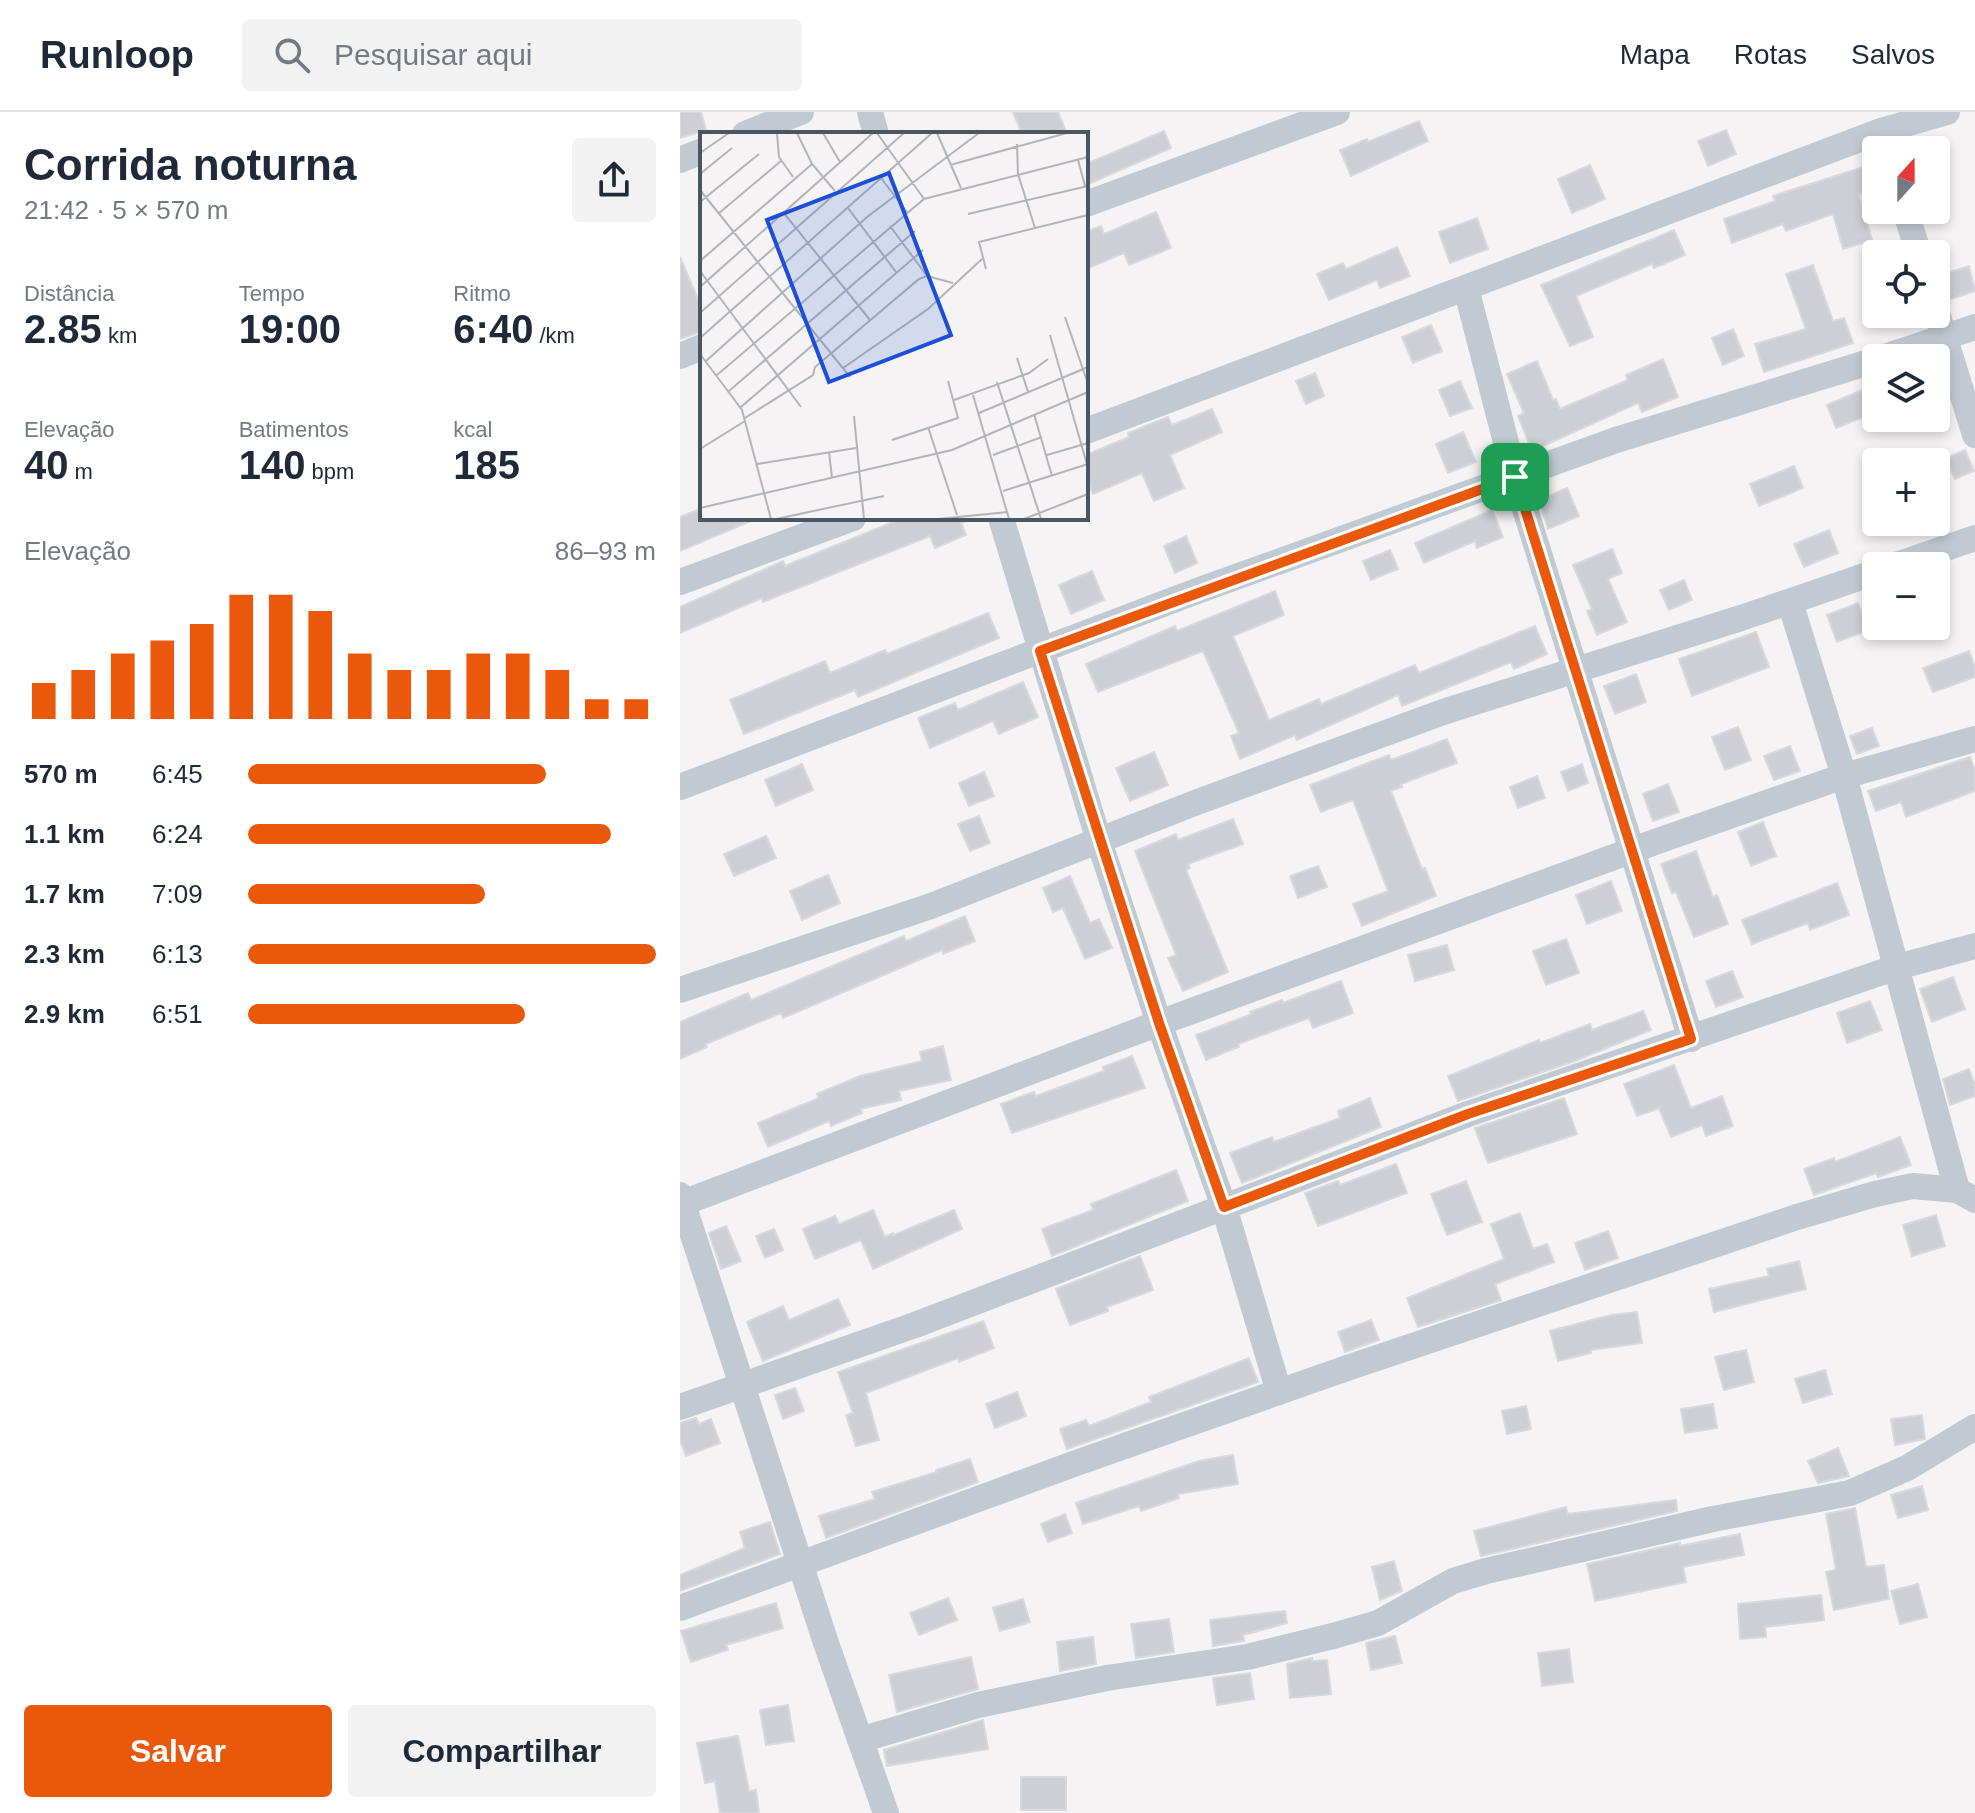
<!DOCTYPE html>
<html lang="pt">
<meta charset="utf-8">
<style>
:root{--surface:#fff;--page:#f2f2f3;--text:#1f2937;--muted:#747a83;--line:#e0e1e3;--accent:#ea580c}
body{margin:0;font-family:Arial,sans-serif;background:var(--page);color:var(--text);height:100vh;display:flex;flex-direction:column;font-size:30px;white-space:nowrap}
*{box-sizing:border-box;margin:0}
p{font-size:26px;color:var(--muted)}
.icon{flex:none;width:44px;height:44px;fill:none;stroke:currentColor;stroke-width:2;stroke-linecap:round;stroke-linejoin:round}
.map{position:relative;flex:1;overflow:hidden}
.panel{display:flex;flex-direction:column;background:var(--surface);width:680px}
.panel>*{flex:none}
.needle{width:52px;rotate:21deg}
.tools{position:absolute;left:1182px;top:24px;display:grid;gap:16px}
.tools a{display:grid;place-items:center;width:88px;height:88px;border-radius:8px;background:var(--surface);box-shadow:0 4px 12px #0003;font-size:40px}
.pin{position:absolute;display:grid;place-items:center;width:68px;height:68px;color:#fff;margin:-34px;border-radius:16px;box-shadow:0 4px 12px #0006}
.round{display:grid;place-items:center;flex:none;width:84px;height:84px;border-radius:8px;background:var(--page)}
.summary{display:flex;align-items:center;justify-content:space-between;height:136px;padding:0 24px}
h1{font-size:44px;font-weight:600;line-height:60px}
.metrics{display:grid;grid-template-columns:repeat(3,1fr);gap:12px;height:136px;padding:8px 24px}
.metrics div{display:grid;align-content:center}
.metrics b{font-size:40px;font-weight:600}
.metrics small{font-size:22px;font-weight:400}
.metrics p{font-size:22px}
.chart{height:224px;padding:16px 24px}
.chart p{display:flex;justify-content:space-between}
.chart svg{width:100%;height:144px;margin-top:8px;stroke:var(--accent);stroke-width:6}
.cta{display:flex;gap:16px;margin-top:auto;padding:16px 24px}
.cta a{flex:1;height:92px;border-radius:8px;background:var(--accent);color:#fff;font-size:32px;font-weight:600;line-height:92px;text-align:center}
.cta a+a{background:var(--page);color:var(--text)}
ul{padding:0 24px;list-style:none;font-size:26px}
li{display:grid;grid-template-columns:128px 96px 1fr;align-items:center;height:60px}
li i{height:20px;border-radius:10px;background:var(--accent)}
header{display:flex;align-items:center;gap:48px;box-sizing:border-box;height:112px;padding:0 40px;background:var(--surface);border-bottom:2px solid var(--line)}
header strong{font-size:38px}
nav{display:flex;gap:44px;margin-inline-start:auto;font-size:28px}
.search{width:560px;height:72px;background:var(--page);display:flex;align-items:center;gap:20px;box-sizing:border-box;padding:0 28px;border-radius:8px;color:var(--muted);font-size:30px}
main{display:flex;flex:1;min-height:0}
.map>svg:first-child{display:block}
</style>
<header>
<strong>Runloop</strong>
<div class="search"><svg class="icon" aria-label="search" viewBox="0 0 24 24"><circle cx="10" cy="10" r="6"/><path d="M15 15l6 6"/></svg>Pesquisar aqui</div>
<nav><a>Mapa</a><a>Rotas</a><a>Salvos</a></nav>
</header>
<main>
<section class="panel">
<div class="summary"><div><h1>Corrida noturna</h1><p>21:42 · 5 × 570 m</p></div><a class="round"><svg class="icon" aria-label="share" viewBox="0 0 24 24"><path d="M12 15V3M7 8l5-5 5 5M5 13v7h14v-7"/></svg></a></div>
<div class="metrics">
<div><p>Distância</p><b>2.85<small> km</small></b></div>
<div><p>Tempo</p><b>19:00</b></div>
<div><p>Ritmo</p><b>6:40<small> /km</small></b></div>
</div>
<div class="metrics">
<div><p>Elevação</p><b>40<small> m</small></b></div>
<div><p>Batimentos</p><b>140<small> bpm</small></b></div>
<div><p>kcal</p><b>185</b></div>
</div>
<div class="chart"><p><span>Elevação</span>86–93 m</p>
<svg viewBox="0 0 160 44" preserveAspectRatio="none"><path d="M5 44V33M15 44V29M25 44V24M35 44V20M45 44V15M55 44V6M65 44V6M75 44V11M85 44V24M95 44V29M105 44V29M115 44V24M125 44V24M135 44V29M145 44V38M155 44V38"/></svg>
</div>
<ul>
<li><b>570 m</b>6:45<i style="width:73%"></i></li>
<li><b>1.1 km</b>6:24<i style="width:89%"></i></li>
<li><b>1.7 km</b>7:09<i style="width:58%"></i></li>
<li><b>2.3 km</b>6:13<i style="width:100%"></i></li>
<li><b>2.9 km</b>6:51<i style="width:68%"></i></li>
</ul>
<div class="cta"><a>Salvar</a><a>Compartilhar</a></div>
</section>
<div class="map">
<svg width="1295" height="1701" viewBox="0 0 1295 1701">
<rect width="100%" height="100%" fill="#f5f3f3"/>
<g fill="#cdcfd5" stroke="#d7d9de" stroke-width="2">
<polygon points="0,0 21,0 26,18 0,26"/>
<polygon points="333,0 378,0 387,22 342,22"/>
<polygon points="739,9 748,29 671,64 660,38 687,27 688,30"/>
<polygon points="1046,18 1056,42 1028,54 1018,29"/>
<polygon points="484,19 491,36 406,73 406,52"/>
<polygon points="910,53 925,87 892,101 878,67"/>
<polygon points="1183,55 1191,80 1179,83 1192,128 1163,137 1153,102 1106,119 1103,112 1052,131 1044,107 1095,89 1093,84"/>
<polygon points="476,100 491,136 449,153 444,141 406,157 406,120 421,114 424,122"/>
<polygon points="797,106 808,137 770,151 759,120"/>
<polygon points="994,118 1005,143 974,156 972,152 896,184 913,225 890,234 861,173"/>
<polygon points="717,135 730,164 700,176 697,168 649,188 637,162 663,151 666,157"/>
<polygon points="0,145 22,197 22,219 0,227"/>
<polygon points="1133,153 1153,209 1164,206 1173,231 1084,260 1075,232 1126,217 1106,162"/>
<polygon points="1289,154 1295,179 1268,188 1262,183 1256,165"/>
<polygon points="751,213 762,239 733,251 722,225"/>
<polygon points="1053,217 1064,244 1043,253 1032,226"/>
<polygon points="983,247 998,285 962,300 958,291 852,339 838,304 844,301 827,262 857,249 873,288 876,287 880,297 948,268 946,263"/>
<polygon points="635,261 644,284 626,292 616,269"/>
<polygon points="780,269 792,296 770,304 759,278"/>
<polygon points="1196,272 1196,300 1156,316 1147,293"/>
<polygon points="532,297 542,320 490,343 504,376 474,389 462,361 413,382 406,366 406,343 449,325 448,321 488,305 492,313"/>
<polygon points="783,320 796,350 768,361 756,332"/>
<polygon points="1285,338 1294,359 1275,367 1266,346"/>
<polygon points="1114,354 1123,376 1079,394 1070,372"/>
<polygon points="887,376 899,404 868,417 859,388"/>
<polygon points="22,396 22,406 78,406 0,439 0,405"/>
<polygon points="812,398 823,425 797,436 795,429 744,451 735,431"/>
<polygon points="223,406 292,407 281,411 286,423 255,436 250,424 83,490 82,486 0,521 0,495 103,449 105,454"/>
<polygon points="1149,418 1158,441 1124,455 1114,432"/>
<polygon points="506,424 517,451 495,461 484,434"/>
<polygon points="932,437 942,461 928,467 947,510 917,523 907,499 912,497 893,453"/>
<polygon points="710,438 718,457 691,468 683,449"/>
<polygon points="412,459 424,488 391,502 379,473"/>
<polygon points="1004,468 1012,488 989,498 980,478"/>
<polygon points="595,479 604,503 553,524 589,608 639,587 641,592 735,553 739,561 855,514 867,542 834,557 831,550 722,594 718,583 617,628 615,623 560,647 551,624 559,621 523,539 418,580 406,552 495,514 497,519"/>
<polygon points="1178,491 1188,518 1157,530 1147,503"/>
<polygon points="308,501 319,526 178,585 175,578 64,622 50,588 145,549 150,561 205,538 207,542"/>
<polygon points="1076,520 1089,555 1012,584 999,547"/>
<polygon points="1289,539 1295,554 1295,565 1253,580 1243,556"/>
<polygon points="956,562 966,590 935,602 924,574"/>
<polygon points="343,570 358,605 319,622 313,609 250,636 238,606 275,591 278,598"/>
<polygon points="1058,615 1071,648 1045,658 1032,625"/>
<polygon points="1192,616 1199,634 1177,642 1170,624"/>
<polygon points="767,627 777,651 721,672 722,675 711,679 742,757 745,756 756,784 682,814 673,792 708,779 673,688 641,700 630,673 709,643 711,648"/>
<polygon points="1110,634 1120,659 1094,668 1084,644"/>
<polygon points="474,640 488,673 450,689 436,656"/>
<polygon points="1290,645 1295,658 1295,679 1226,705 1221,690 1196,699 1188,679"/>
<polygon points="122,652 133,678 96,694 85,668"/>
<polygon points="902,652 908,671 888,679 881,660"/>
<polygon points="304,660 314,684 289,694 279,671"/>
<polygon points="857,664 865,686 838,696 830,675"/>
<polygon points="988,672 999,700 973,709 963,682"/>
<polygon points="299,704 310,731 290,739 278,712"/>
<polygon points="553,707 563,732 508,752 510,756 506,758 548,860 503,879 488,846 496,843 455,739 496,722 498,728"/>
<polygon points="1083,710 1096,744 1071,754 1058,720"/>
<polygon points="86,724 96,746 54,764 44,742"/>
<polygon points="1016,739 1033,785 1037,783 1048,812 1014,825 996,780 992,781 981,752"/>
<polygon points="638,754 647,775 618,786 610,764"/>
<polygon points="148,763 160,791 122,808 110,779"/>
<polygon points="390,764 410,811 419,807 432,836 405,847 383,796 373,800 363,776"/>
<polygon points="931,769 942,799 907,812 896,783"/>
<polygon points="1157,771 1169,803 1130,818 1128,811 1072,832 1062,808"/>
<polygon points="285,804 295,829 263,842 262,838 103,906 101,901 26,932 27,935 0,947 0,910 68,881 71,888 224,824 226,829"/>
<polygon points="886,827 899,861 866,873 853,839"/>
<polygon points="767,833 774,858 735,869 728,843"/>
<polygon points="1052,859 1063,885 1036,895 1026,869"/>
<polygon points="1273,865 1285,897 1252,910 1240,877"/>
<polygon points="661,869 673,901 633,916 629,906 558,932 559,935 526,948 516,923 572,902 570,900 602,888 603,891"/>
<polygon points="1190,889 1202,918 1167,931 1157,901"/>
<polygon points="963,899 971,918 892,950 778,989 768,964 859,928 860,931 910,912 912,918"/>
<polygon points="263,934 271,968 219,979 221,988 180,997 182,1001 151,1014 149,1009 88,1035 78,1011 139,986 137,982 180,964 242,949 240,940"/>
<polygon points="452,944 465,976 332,1021 321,992 354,980 356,984 424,959 423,955"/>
<polygon points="994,953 1011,996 1042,984 1053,1014 1026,1024 1022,1013 991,1025 979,996 957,1004 944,972"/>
<polygon points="1289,957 1295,973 1295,984 1270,993 1263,967"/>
<polygon points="690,986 701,1015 562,1071 550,1041 592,1025 594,1030 660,1006 658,999"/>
<polygon points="884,986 897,1022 808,1051 795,1016"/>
<polygon points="1220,1025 1231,1053 1198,1065 1196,1061 1134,1083 1124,1057 1154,1046 1155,1050"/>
<polygon points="716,1052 727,1081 638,1114 625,1081 658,1069 660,1073"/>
<polygon points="496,1058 508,1089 372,1144 362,1117 413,1098 411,1092"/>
<polygon points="786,1069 802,1110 767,1123 751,1082"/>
<polygon points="193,1098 205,1125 213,1121 214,1123 274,1098 282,1117 193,1157 181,1128 135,1147 123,1117 155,1104 159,1112"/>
<polygon points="840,1101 853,1137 867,1132 874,1150 815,1172 821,1188 738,1215 727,1186 824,1147 811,1112"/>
<polygon points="1256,1103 1265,1134 1232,1144 1223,1113"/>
<polygon points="46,1114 61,1149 41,1157 29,1121"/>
<polygon points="94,1117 103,1138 85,1146 76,1124"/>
<polygon points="928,1119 938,1146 905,1158 895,1131"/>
<polygon points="460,1144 473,1178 427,1195 428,1199 390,1213 376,1177"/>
<polygon points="1119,1149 1126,1177 1034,1200 1029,1177 1089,1164 1087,1157"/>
<polygon points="158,1187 170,1213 83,1249 67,1210 103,1194 109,1208"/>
<polygon points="957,1200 962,1231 911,1238 911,1241 878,1249 870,1219 931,1203"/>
<polygon points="691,1208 699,1228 665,1240 658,1220"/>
<polygon points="303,1209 314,1236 279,1250 278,1246 186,1281 199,1328 176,1334 166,1303 173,1301 158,1260"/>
<polygon points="1066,1238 1074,1270 1044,1278 1035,1245"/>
<polygon points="569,1246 578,1270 387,1337 380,1317 406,1308 409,1314 471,1290 469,1285"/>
<polygon points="1145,1258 1152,1282 1123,1291 1115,1267"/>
<polygon points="115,1276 124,1299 103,1307 95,1283"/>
<polygon points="337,1280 346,1304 315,1316 306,1292"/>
<polygon points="1033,1292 1037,1316 1005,1321 1001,1297"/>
<polygon points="846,1294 851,1317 827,1322 822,1299"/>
<polygon points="1242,1303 1245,1327 1215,1333 1211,1307"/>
<polygon points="16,1306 19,1312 31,1307 40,1331 6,1344 0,1328 0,1311"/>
<polygon points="1158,1336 1169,1364 1138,1371 1128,1349"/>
<polygon points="553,1343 558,1372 498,1382 499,1386 461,1399 459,1394 403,1412 396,1391 519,1349"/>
<polygon points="290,1347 298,1370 146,1426 139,1404 195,1387 192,1380 257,1360 256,1358"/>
<polygon points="1242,1374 1248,1398 1218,1406 1211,1383"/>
<polygon points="996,1388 997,1399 801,1444 794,1419 886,1395 888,1402"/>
<polygon points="1175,1396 1186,1455 1204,1453 1209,1487 1154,1498 1146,1460 1156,1458 1146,1402"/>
<polygon points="385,1402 392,1421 368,1430 361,1412"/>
<polygon points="90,1410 100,1442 0,1479 0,1463 65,1436 60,1420"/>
<polygon points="1060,1422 1064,1443 1003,1455 1006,1470 915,1489 907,1452 1000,1431 1000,1434"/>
<polygon points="714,1449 722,1479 700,1488 692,1455"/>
<polygon points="1238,1472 1247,1505 1220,1512 1211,1479"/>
<polygon points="1141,1483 1144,1508 1085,1515 1086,1525 1060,1527 1058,1492"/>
<polygon points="268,1486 277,1508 239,1523 230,1501"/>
<polygon points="343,1487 350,1510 320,1519 313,1496"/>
<polygon points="96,1491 103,1516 46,1533 48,1538 11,1550 1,1519"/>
<polygon points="605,1499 607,1511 563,1523 564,1529 533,1534 530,1508"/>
<polygon points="489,1507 494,1540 456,1546 451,1512"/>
<polygon points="715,1524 722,1551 691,1558 686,1531"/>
<polygon points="413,1525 416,1552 380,1559 377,1530"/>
<polygon points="889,1537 893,1570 862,1574 858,1541"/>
<polygon points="291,1545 298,1577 217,1600 209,1563"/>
<polygon points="632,1546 632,1549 647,1548 651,1582 610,1586 607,1552"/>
<polygon points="570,1561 574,1587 537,1593 533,1566"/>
<polygon points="108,1593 114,1629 86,1633 80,1598"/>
<polygon points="303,1608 308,1637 207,1654 204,1638"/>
<polygon points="58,1624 69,1679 76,1678 79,1701 40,1701 35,1669 25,1671 17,1631"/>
<rect x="341" y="1665" width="45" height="33"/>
</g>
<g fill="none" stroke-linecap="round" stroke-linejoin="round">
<g stroke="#c1cad2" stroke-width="26">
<polyline points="190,0 196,22"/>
<polyline points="65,22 121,0"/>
<polyline points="0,48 22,39"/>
<polyline points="406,92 657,0"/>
<polyline points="1225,98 1239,142"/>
<polyline points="786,176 835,365 1011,927"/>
<polyline points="1256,198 1295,323"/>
<polyline points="0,244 22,235"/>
<polyline points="1201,246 1295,215"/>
<polyline points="406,319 1201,19 1267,0"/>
<polyline points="321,406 419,729 479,911 544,1095 599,1280"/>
<polyline points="1213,454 1295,426"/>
<polyline points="0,470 173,406"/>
<polyline points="1110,490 1164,664 1277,1078"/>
<polyline points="0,675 517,479 936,328 1196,248"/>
<polyline points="0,878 251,794 520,689 766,599 1061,506 1196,460"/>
<polyline points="0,1083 146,1531 206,1701"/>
<polyline points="0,1092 479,911 975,730 1164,664 1295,627"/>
<polyline points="0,1295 235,1213 788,1002 1217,855 1295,834"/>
<polyline points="0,1496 399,1350 673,1254 1117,1105 1195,1082 1233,1074 1277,1078 1295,1088"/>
<polyline points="180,1628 298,1593 427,1566 567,1545 653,1524 698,1511 773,1469 806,1459 1033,1407 1170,1381 1227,1356 1295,1315"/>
</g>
</g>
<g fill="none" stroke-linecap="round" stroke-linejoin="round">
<g stroke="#fff" stroke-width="16">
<polygon id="route" points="835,365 1011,927 788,1002 544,1095 479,911 360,539"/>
</g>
<use href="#route" stroke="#ea580c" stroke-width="10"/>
</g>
<g transform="translate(20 20)">
<rect width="388" height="388" fill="#f5f3f3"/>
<path fill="none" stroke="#b1b4b9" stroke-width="2" d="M77,1L79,25L93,45M97,1L112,32L135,59M123,1L140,30M177,1L224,67M237,1L261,56M317,12L318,42L335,96M0,21L29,1M378,28L385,54M250,33L367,1M0,42L32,16M181,46L207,80M0,58L150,245M0,70L59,22M148,76L196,140M83,80L170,188M18,82L81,29M268,82L388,54M190,94L227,144M0,129L112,32M286,137L279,110L388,83M0,139L101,275M0,155L173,1M0,181L204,1M365,185L388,252M350,203L388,336M0,206L232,1M0,222L42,278L71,387M317,226L328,260M6,229L167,85L279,1M143,236L228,177L282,127M17,243L224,67L388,25M297,250L341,387M29,259L215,99M273,263L309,387M254,268L329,241L348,227M41,275L223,118M279,281L388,235M334,282L352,344M154,284L164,387M45,286L113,243L115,235L219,147L227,144L253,151M228,295L257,383M192,308L258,286L248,249M0,317L45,289M129,320L132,346M293,323L342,305M347,323L388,311M57,332L156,316M303,359L388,332M0,376L252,318L388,260M76,387L184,364M238,387L308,380M324,387L388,362"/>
<path fill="#1d4ed8" fill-opacity="0.15" stroke="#1d4ed8" stroke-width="4" d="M189,41L251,203L129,250L67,88Z"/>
<rect width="388" height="388" fill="none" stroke="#4a5661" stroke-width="4"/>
</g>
</svg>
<div class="tools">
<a><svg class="needle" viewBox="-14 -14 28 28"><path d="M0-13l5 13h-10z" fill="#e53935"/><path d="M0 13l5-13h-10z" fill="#747a83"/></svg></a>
<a><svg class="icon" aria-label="locate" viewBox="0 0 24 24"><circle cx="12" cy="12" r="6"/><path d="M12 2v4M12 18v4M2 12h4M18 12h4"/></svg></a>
<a><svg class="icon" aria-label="layers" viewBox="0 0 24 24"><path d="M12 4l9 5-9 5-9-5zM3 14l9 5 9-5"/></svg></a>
<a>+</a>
<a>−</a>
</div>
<div class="pin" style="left:835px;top:365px;background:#1e9e55"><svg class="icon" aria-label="arrive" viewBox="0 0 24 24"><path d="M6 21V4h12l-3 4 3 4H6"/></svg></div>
</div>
</main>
